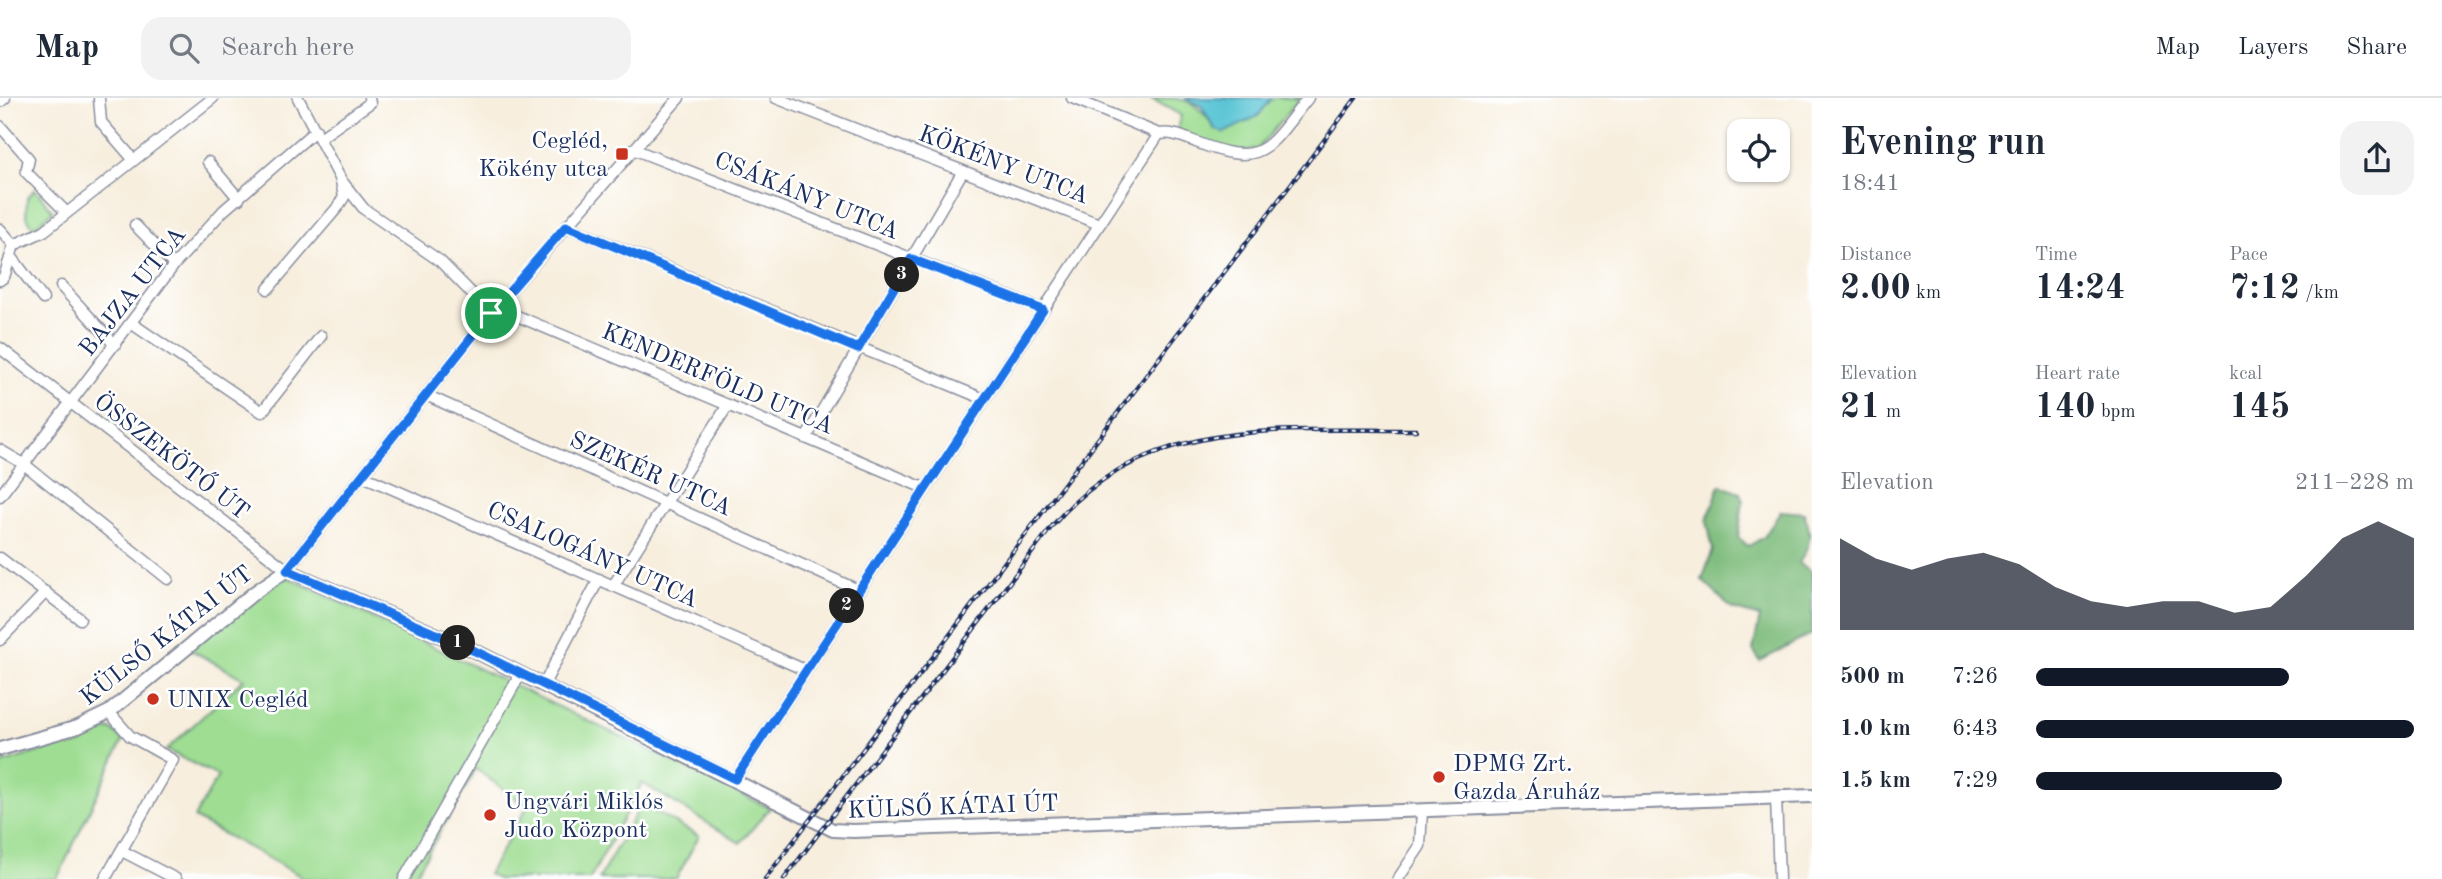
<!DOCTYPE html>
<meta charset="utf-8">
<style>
:root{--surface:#fff;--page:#f2f2f3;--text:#1f2937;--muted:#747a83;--line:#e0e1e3;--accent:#111827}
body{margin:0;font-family:"Old Standard TT",serif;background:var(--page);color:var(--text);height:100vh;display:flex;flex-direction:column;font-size:26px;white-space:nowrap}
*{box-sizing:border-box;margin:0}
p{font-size:23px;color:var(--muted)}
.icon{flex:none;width:38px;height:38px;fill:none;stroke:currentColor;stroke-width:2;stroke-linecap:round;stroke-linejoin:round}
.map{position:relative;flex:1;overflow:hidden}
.drawer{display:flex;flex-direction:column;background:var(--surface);width:630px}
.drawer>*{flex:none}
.controls{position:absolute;left:1727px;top:21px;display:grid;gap:14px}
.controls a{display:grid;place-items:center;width:63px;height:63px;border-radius:14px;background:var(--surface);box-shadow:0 2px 5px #0004;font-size:35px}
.pin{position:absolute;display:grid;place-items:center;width:60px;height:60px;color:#fff;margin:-30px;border:4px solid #fff;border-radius:50%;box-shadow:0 2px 7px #0007}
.km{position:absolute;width:35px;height:35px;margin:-18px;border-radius:50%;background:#222;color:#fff;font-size:19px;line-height:35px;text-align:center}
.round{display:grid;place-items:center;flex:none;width:74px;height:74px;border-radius:21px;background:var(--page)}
.head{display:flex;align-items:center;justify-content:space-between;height:119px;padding:0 28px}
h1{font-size:38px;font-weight:700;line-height:52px}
.figures{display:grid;grid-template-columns:repeat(3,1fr);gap:10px;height:119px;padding:7px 28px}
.figures div{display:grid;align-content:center}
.figures b{font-size:35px;font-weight:700}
.figures small{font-size:19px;font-weight:400}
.figures p{font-size:19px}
.chart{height:196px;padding:14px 28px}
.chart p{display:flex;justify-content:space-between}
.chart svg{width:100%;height:126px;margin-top:7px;fill:var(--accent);opacity:.7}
ul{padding:0 28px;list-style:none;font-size:23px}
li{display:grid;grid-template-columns:112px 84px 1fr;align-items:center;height:52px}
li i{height:18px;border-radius:9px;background:var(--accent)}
header{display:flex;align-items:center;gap:42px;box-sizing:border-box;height:98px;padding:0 35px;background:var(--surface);border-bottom:2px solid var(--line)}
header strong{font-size:33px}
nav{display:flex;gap:38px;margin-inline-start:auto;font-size:24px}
.search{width:490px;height:63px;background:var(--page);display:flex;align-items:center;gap:18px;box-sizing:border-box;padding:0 24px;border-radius:21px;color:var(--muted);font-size:26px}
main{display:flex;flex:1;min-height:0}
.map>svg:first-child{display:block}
</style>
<header>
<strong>Map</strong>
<div class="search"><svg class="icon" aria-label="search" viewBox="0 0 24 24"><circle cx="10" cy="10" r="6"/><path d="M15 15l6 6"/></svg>Search here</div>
<nav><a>Map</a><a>Layers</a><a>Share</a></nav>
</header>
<main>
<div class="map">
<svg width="1812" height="781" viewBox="0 0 1812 781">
<rect width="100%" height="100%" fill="#fff"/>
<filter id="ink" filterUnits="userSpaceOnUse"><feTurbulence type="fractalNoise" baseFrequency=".0143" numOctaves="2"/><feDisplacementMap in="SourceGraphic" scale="14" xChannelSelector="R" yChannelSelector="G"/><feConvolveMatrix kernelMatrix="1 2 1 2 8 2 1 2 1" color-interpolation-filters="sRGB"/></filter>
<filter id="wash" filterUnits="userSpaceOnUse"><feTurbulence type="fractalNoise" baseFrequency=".00686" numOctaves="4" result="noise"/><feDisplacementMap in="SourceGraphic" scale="28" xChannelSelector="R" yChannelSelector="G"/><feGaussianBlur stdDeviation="1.57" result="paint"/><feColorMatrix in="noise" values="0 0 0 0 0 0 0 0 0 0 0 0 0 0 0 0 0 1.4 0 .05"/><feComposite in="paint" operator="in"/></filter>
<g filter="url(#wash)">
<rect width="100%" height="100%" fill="#f7eedd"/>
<g fill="#9edd92" stroke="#5c8678" stroke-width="2">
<path d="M1150,0C1186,0 1195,0 1215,31L1258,18L1272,0H1300L1258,51L1228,55L1177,35L1181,17Z"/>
<polygon points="35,91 53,113 33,130 26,117 27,100"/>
<polygon points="277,474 770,710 740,745 642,685 590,781 497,781 488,776 527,709 476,671 413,781 299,781 301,778 194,720 218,678 166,652 244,581 182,547"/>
<polygon points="111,631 123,642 57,781 0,781 0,666"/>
<polygon points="641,706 699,738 676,781 599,781"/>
</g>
<path fill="#7ebc7c" stroke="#4c766d" stroke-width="2" d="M1720,387L1740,395L1743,403L1738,439L1748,448L1764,439L1781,413L1804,415C1812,436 1812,445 1799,465L1812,474V536L1760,563L1753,552L1760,519L1732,511L1702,482L1713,452L1707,423Z"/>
<polygon fill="#59c4d4" stroke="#3a7a99" stroke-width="2" points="1185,0 1272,0 1258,18 1224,35 1215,31 1201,8"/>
</g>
<g filter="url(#ink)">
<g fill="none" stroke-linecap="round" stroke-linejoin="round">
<g stroke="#898e9e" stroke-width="13">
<g id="minor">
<polyline points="99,0 101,24 133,61"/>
<polyline points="298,0 341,82 364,111 440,163 491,215"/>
<polyline points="776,0 1099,126"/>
<path d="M1072,0L1159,36C1173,34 1183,39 1196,44C1264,71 1267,51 1308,0"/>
<polyline points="0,4 5,0"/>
<polyline points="0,28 29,61 26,74 66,114"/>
<polyline points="320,40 370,5 369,0"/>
<polyline points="633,51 1043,212"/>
<polyline points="208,64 239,101"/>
<polyline points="135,127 174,167"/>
<polyline points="566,128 984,301"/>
<polyline points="0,131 14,147"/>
<polyline points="11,158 43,201"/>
<polyline points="0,182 4,179 14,147 44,133 213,0"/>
<polyline points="61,188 115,247"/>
<polyline points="268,191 337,110 344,99 341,83"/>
<polyline points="496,209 924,390"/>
<polyline points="131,225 262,314 321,238"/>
<polyline points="0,250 287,472 491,215 679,0"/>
<polyline points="426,297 858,492"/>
<polyline points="806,340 963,73"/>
<polyline points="0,352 24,366 168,481"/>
<polyline points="363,378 805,572"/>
<polyline points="0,398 174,167 223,113 316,32"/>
<polyline points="0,460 80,521"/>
<polyline points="613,488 728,307"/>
<polyline points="0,542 46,494"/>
<polyline points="543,588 599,481"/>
<polyline points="735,681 1159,36"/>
<polyline points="1776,699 1779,781"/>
<polyline points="122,753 176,781"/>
<polyline points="105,781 173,662 130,638 109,614"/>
<polyline points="404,781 520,577"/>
<polyline points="1398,781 1420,748 1422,713"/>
</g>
</g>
<g stroke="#898e9e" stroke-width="16">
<polyline id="major" points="0,651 78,629 109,614 255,494 287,472 475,553 833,732 853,733 1812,698"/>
</g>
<use href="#minor" stroke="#fff" stroke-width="10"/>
<use href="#major" stroke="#fff" stroke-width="12"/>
<g stroke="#1b2f5e" stroke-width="4.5">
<g id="rail">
<polyline points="765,781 1356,0"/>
<path d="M784,781L1053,427C1146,316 1285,333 1416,332"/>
</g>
</g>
<use href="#rail" stroke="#fff" stroke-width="2" stroke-dasharray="5" stroke-linecap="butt"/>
</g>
</g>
<g fill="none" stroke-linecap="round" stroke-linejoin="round" filter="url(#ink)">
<g stroke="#fff" stroke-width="14">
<polygon id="route" points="566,128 858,251 911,161 1043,212 735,681 475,553 287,472 491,215"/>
</g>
<use href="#route" stroke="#1a73e8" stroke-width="9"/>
</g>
<g fill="#c8321e" stroke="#fff" stroke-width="2.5">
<rect x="615" y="49" width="14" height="14" rx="3.5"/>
<circle cx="153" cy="601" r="7"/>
<circle cx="1439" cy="679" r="7"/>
<circle cx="490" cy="717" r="7"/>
</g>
<g text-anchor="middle" stroke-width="5" stroke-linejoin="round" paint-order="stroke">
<g font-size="24" fill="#1b2f5e" stroke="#fff" text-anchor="start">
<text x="608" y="50" text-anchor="end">Cegléd,<tspan x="608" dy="28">Kökény utca</tspan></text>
<text x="167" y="609">UNIX Cegléd</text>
<text x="1453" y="673">DPMG Zrt.<tspan x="1453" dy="28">Gazda Áruház</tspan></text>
<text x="504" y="711">Ungvári Miklós<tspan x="504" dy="28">Judo Központ</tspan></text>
</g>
<g font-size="24" fill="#1b2f5e" stroke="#fff">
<text transform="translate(1004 66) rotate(21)" y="8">KÖKÉNY UTCA</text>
<text transform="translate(807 97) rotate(22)" y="8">CSÁKÁNY UTCA</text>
<text transform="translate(132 193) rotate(-52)" y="8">BAJZA UTCA</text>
<text transform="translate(718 280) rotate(23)" y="8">KENDERFÖLD UTCA</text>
<text transform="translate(172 358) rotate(38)" y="8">ÖSSZEKÖTŐ ÚT</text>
<text transform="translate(651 375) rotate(24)" y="8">SZEKÉR UTCA</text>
<text transform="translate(593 456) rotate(24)" y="8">CSALOGÁNY UTCA</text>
<text transform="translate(166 537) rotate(-38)" y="8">KÜLSŐ KÁTAI ÚT</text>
<text transform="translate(953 708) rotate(-2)" y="8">KÜLSŐ KÁTAI ÚT</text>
</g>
</g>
</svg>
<div class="controls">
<a><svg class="icon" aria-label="locate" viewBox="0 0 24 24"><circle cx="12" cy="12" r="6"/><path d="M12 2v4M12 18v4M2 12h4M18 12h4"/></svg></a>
</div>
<div class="pin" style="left:491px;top:215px;background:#1e9e55"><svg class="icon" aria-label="arrive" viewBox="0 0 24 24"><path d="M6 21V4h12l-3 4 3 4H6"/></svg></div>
<b class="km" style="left:458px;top:545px">1</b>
<b class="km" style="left:847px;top:508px">2</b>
<b class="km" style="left:902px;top:177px">3</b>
</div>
<section class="drawer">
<div class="head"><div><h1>Evening run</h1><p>18:41</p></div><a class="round"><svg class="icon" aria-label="share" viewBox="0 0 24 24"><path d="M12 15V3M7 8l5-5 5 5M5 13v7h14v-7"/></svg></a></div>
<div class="figures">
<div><p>Distance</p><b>2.00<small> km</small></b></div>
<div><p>Time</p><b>14:24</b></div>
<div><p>Pace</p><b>7:12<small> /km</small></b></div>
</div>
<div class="figures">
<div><p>Elevation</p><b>21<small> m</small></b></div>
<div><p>Heart rate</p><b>140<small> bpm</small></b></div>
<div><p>kcal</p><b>145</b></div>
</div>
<div class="chart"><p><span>Elevation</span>211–228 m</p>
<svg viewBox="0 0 160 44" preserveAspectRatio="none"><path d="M0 44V12L10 19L20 23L30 19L40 17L50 21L60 29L70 34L80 36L90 34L100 34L110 38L120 36L130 25L140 12L150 6L160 12V44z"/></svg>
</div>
<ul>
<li><b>500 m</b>7:26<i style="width:67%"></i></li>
<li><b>1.0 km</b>6:43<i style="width:100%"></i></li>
<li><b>1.5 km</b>7:29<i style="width:65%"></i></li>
</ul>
</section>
</main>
